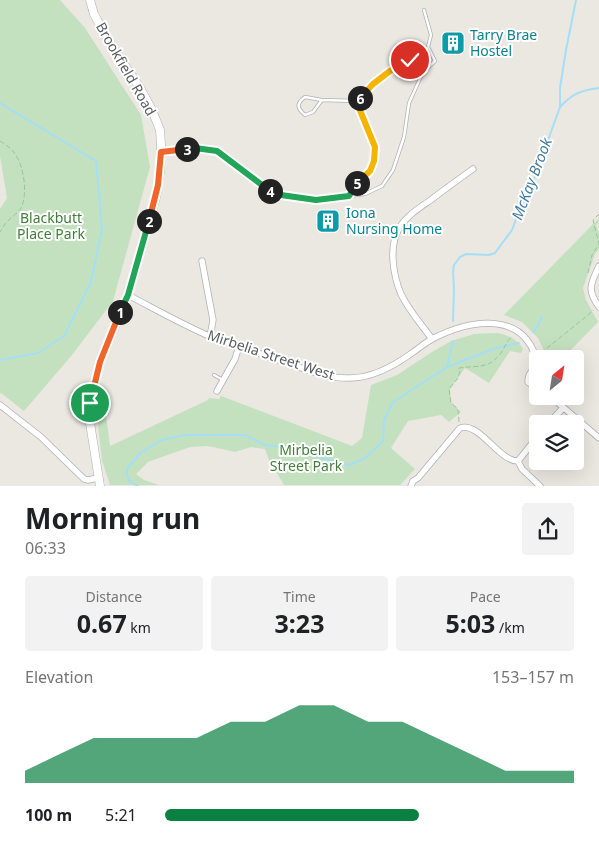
<!DOCTYPE html>
<meta charset="utf-8">
<style>
:root{--surface:#fff;--page:#f2f2f2;--text:#202124;--muted:#757577;--accent:#0b8043}
body{margin:0;font-family:"Noto Sans",sans-serif;background:var(--page);color:var(--text);height:100vh;display:flex;flex-direction:column;font-size:19px;white-space:nowrap}
*{box-sizing:border-box;margin:0}
p{font-size:16px;color:var(--muted)}
.icon{flex:none;width:28px;height:28px;fill:none;stroke:currentColor;stroke-width:2;stroke-linecap:round;stroke-linejoin:round}
.map{position:relative;height:486px;overflow:hidden}
.drawer{display:flex;flex-direction:column;background:var(--surface);flex:1}
.drawer>*{flex:none}
.needle{width:32px;rotate:30deg}
.buttons{position:absolute;left:529px;top:350px;display:grid;gap:10px}
.buttons a{display:grid;place-items:center;width:55px;height:55px;border-radius:5px;background:var(--surface);box-shadow:0 5px 20px #0002;font-size:25px}
.pin{position:absolute;display:grid;place-items:center;width:42px;height:42px;color:#fff;margin:-21px;border:2px solid #fff;border-radius:50%;box-shadow:0 1px 5px #0007}
.km{position:absolute;width:25px;height:25px;margin:-12px;border-radius:50%;background:#222;color:#fff;font-size:14px;line-height:25px;text-align:center}
.round{display:grid;place-items:center;flex:none;width:52px;height:52px;border-radius:5px;background:var(--page)}
.overview{display:flex;align-items:center;justify-content:space-between;height:85px;padding:0 25px}
h1{font-size:28px;font-weight:700;line-height:38px}
.metrics{display:grid;grid-template-columns:repeat(3,1fr);gap:8px;height:85px;padding:5px 25px}
.metrics div{display:grid;align-content:center;border-radius:5px;background:var(--page);text-align:center}
.metrics b{font-size:25px;font-weight:700}
.metrics small{font-size:14px;font-weight:400}
.metrics p{font-size:14px}
.chart{height:140px;padding:10px 25px}
.chart p{display:flex;justify-content:space-between}
.chart svg{width:100%;height:90px;margin-top:5px;fill:var(--accent);opacity:.7}
ul{padding:0 25px;list-style:none;font-size:16px}
li{display:grid;grid-template-columns:80px 60px 1fr;align-items:center;height:38px}
li i{height:12px;border-radius:6px;background:var(--accent)}
.map>svg:first-child{display:block}
</style>
<div class="map">
<svg width="599" height="486" viewBox="0 0 599 486">
<rect width="100%" height="100%" fill="#ebe7e1"/>
<g fill="#c4e1bf">
<polygon points="0,0 60,0 85,28 141,115 150,167 113,301 72,355 24,411 1,393 0,394 0,209 7,198 0,156"/>
<polygon points="599,218 599,222 596,225 599,233 599,249 595,254 583,288 586,300 598,322 562,359 548,359 538,338 522,322 504,315"/>
<path d="M497,333C508,335 517,339 523,349L521,353L510,351L489,383L465,368L450,389L451,402L461,412L449,422L441,415L408,421L391,448L415,469L400,485H284L269,460L265,449L251,447L235,452L208,446L190,447L148,462L136,474L144,480L159,485H110L102,460L97,416L106,415L110,446L208,400L209,398L219,399L221,396L352,446L362,438L371,385L397,375L432,352L451,341L474,334Z"/>
</g>
<g fill="none" stroke-linecap="round" stroke-linejoin="round">
<g stroke="#a4dff7" stroke-width="2">
<polyline points="0,103 96,161 102,229 91,282 64,336 38,353 0,360"/>
<path d="M560,107C572,94 581,90 599,88"/>
<polyline points="453,321 454,289 453,272 454,265 460,257 466,254 489,255 495,253 512,230 519,211 530,190 560,107 560,88 566,50 576,0"/>
<polyline points="533,332 535,330 542,317"/>
<polyline points="447,367 453,341"/>
<polyline points="138,486 129,481 127,475 127,469 140,453 162,440 186,435 245,435 265,445 296,449 325,459 350,465 365,458 383,441 384,421 392,403 447,367 493,349 519,343"/>
</g>
<g stroke="#aeb2b5" stroke-width="4">
<g id="lane">
<path d="M322,100L305,97C295,104 298,109 305,115L313,112L322,100L357,101"/>
<polyline points="163,152 195,148 217,151 274,195 316,200 365,194 382,186 393,170 404,137 409,103 423,72 435,61 428,47 431,35 424,10"/>
<polyline points="349,196 356,185 370,171 374,161 375,147 357,101 373,85 391,71 410,60 427,48"/>
<polyline points="214,375 223,380"/>
</g>
</g>
<g stroke="#aeb2b5" stroke-width="7">
<g id="street">
<polyline points="202,261 213,320 210,337"/>
<path d="M599,266C590,285 587,290 599,307"/>
<path d="M128,295C155,309 181,324 209,336C218,340 228,343 238,346C252,351 266,356 281,361C303,368 326,379 350,378C373,378 394,366 412,353C419,348 426,342 434,338C473,319 527,310 538,366"/>
<path d="M432,339C422,325 409,311 401,294C393,275 388,245 400,227C407,215 421,207 432,199C445,189 459,179 473,169"/>
<path d="M538,367C531,371 528,374 528,382L538,390"/>
<polyline points="217,391 235,359 239,346"/>
<polyline points="550,396 599,438"/>
<polyline points="0,405 41,437 84,479 88,480 98,478"/>
<polyline points="548,424 563,408"/>
<polyline points="518,461 538,436"/>
<path d="M411,486L413,481L418,478L460,428C477,422 495,453 510,459C513,461 515,461 518,461L522,469L540,486"/>
</g>
</g>
<g stroke="#adb1b5" stroke-width="9">
<polyline id="secondary" points="90,0 94,14 109,42 140,88 152,110 160,130 161,145 160,172 156,197 128,295 100,362 90,403 90,423 100,486"/>
</g>
<g stroke="#9ac49f" stroke-width="1" stroke-dasharray="5 2.5" stroke-linecap="butt">
<path d="M0,141C5,144 12,149 15,154C24,166 28,194 21,208C17,214 11,217 7,222C4,225 2,229 0,232"/>
<polyline points="588,273 592,255 599,244 593,220 599,214"/>
<polyline points="541,353 594,310"/>
<path d="M459,422C458,411 460,410 451,403L449,389L458,378L460,371L459,369V368C479,365 490,370 503,350C506,345 507,340 512,337"/>
</g>
<use href="#lane" stroke="#fff" stroke-width="2.5"/>
<use href="#street" stroke="#fff" stroke-width="5.5"/>
<use href="#secondary" stroke="#fff" stroke-width="8"/>
</g>
<g fill="none" stroke-linecap="round" stroke-linejoin="round">
<g stroke="#fff" stroke-width="10">
<polyline id="split-1" points="90,403 100,362 120,312"/>
</g>
<g stroke="#fff" stroke-width="10">
<polyline id="split-2" points="120,312 128,295 149,221"/>
</g>
<g stroke="#fff" stroke-width="10">
<polyline id="split-3" points="149,221 158,185 161,152 187,149"/>
</g>
<g stroke="#fff" stroke-width="10">
<polyline id="split-4" points="187,149 195,148 217,151 270,191"/>
</g>
<g stroke="#fff" stroke-width="10">
<polyline id="split-5" points="270,191 274,194 316,200 349,196 357,183"/>
</g>
<g stroke="#fff" stroke-width="10">
<polyline id="split-6" points="357,183 370,171 374,161 375,147 357,103 360,98"/>
</g>
<g stroke="#fff" stroke-width="10">
<polyline id="split-7" points="360,98 373,84 390,71 410,60"/>
</g>
<use href="#split-1" stroke="#f0652b" stroke-width="6"/>
<use href="#split-2" stroke="#22a559" stroke-width="6"/>
<use href="#split-3" stroke="#f0652b" stroke-width="6"/>
<use href="#split-4" stroke="#22a559" stroke-width="6"/>
<use href="#split-5" stroke="#22a559" stroke-width="6"/>
<use href="#split-6" stroke="#f5b400" stroke-width="6"/>
<use href="#split-7" stroke="#f5b400" stroke-width="6"/>
</g>
<defs>
<g id="building-square" transform="scale(1.25)"><rect x="-9" y="-9" width="18" height="18" rx="4" fill="#0f9aa8" stroke="#fff"/><path d="M-4-6H4V6H1V3H-1V6H-4ZM-2.5-4.3h1.7v1.8h-1.7ZM.8-4.3h1.7v1.8H.8ZM-2.5-1h1.7V.8h-1.7ZM.8-1h1.7V.8H.8Z" fill="#fff"/></g>
</defs>
<g fill-rule="evenodd">
<use href="#building-square" x="453" y="43"/>
<use href="#building-square" x="328" y="221"/>
</g>
<g text-anchor="middle" stroke-width="4" stroke-linejoin="round" paint-order="stroke">
<g font-size="14" fill="#0d838f" stroke="#fff" text-anchor="start">
<text x="470" y="40">Tarry Brae<tspan x="470" dy="16">Hostel</tspan></text>
<text x="346" y="218">Iona<tspan x="346" dy="16">Nursing Home</tspan></text>
</g>
<g font-size="14" fill="#595d60" stroke="#fff">
<text transform="translate(126 69) rotate(60)" y="5">Brookfield Road</text>
<text transform="translate(271 355) rotate(18)" y="5">Mirbelia Street West</text>
</g>
<g font-size="14" fill="#417e3a" stroke="#fff">
<text x="51" y="223">Blackbutt<tspan x="51" dy="16">Place Park</tspan></text>
<text x="306" y="455">Mirbelia<tspan x="306" dy="16">Street Park</tspan></text>
</g>
<g font-size="15" font-style="italic" fill="#417c9f" stroke="#fff">
<text transform="translate(532 179) rotate(-69)" y="5">McKay Brook</text>
</g>
</g>
</svg>
<div class="buttons">
<a><svg class="needle" viewBox="-14 -14 28 28"><path d="M0-13l5 13h-10z" fill="#e53935"/><path d="M0 13l5-13h-10z" fill="#757577"/></svg></a>
<a><svg class="icon" aria-label="layers" viewBox="0 0 24 24"><path d="M12 4l9 5-9 5-9-5zM3 14l9 5 9-5"/></svg></a>
</div>
<div class="pin" style="left:90px;top:403px;background:#1e9e55"><svg class="icon" aria-label="arrive" viewBox="0 0 24 24"><path d="M6 21V4h12l-3 4 3 4H6"/></svg></div>
<div class="pin" style="left:410px;top:60px;background:#d93025"><svg class="icon" aria-label="check" viewBox="0 0 24 24"><path d="M5 12l5 5 9-10"/></svg></div>
<b class="km" style="left:120px;top:312px">1</b>
<b class="km" style="left:149px;top:221px">2</b>
<b class="km" style="left:187px;top:149px">3</b>
<b class="km" style="left:270px;top:191px">4</b>
<b class="km" style="left:357px;top:183px">5</b>
<b class="km" style="left:360px;top:98px">6</b>
</div>
<section class="drawer">
<div class="overview"><div><h1>Morning run</h1><p>06:33</p></div><a class="round"><svg class="icon" aria-label="share" viewBox="0 0 24 24"><path d="M12 15V3M7 8l5-5 5 5M5 13v7h14v-7"/></svg></a></div>
<div class="metrics">
<div><p>Distance</p><b>0.67<small> km</small></b></div>
<div><p>Time</p><b>3:23</b></div>
<div><p>Pace</p><b>5:03<small> /km</small></b></div>
</div>
<div class="chart"><p><span>Elevation</span>153–157 m</p>
<svg viewBox="0 0 160 44" preserveAspectRatio="none"><path d="M0 44V38L10 30L20 22L30 22L40 22L50 22L60 14L70 14L80 6L90 6L100 14L110 14L120 22L130 30L140 38L150 38L160 38V44z"/></svg>
</div>
<ul>
<li><b>100 m</b>5:21<i style="width:62%"></i></li>
</ul>
</section>
